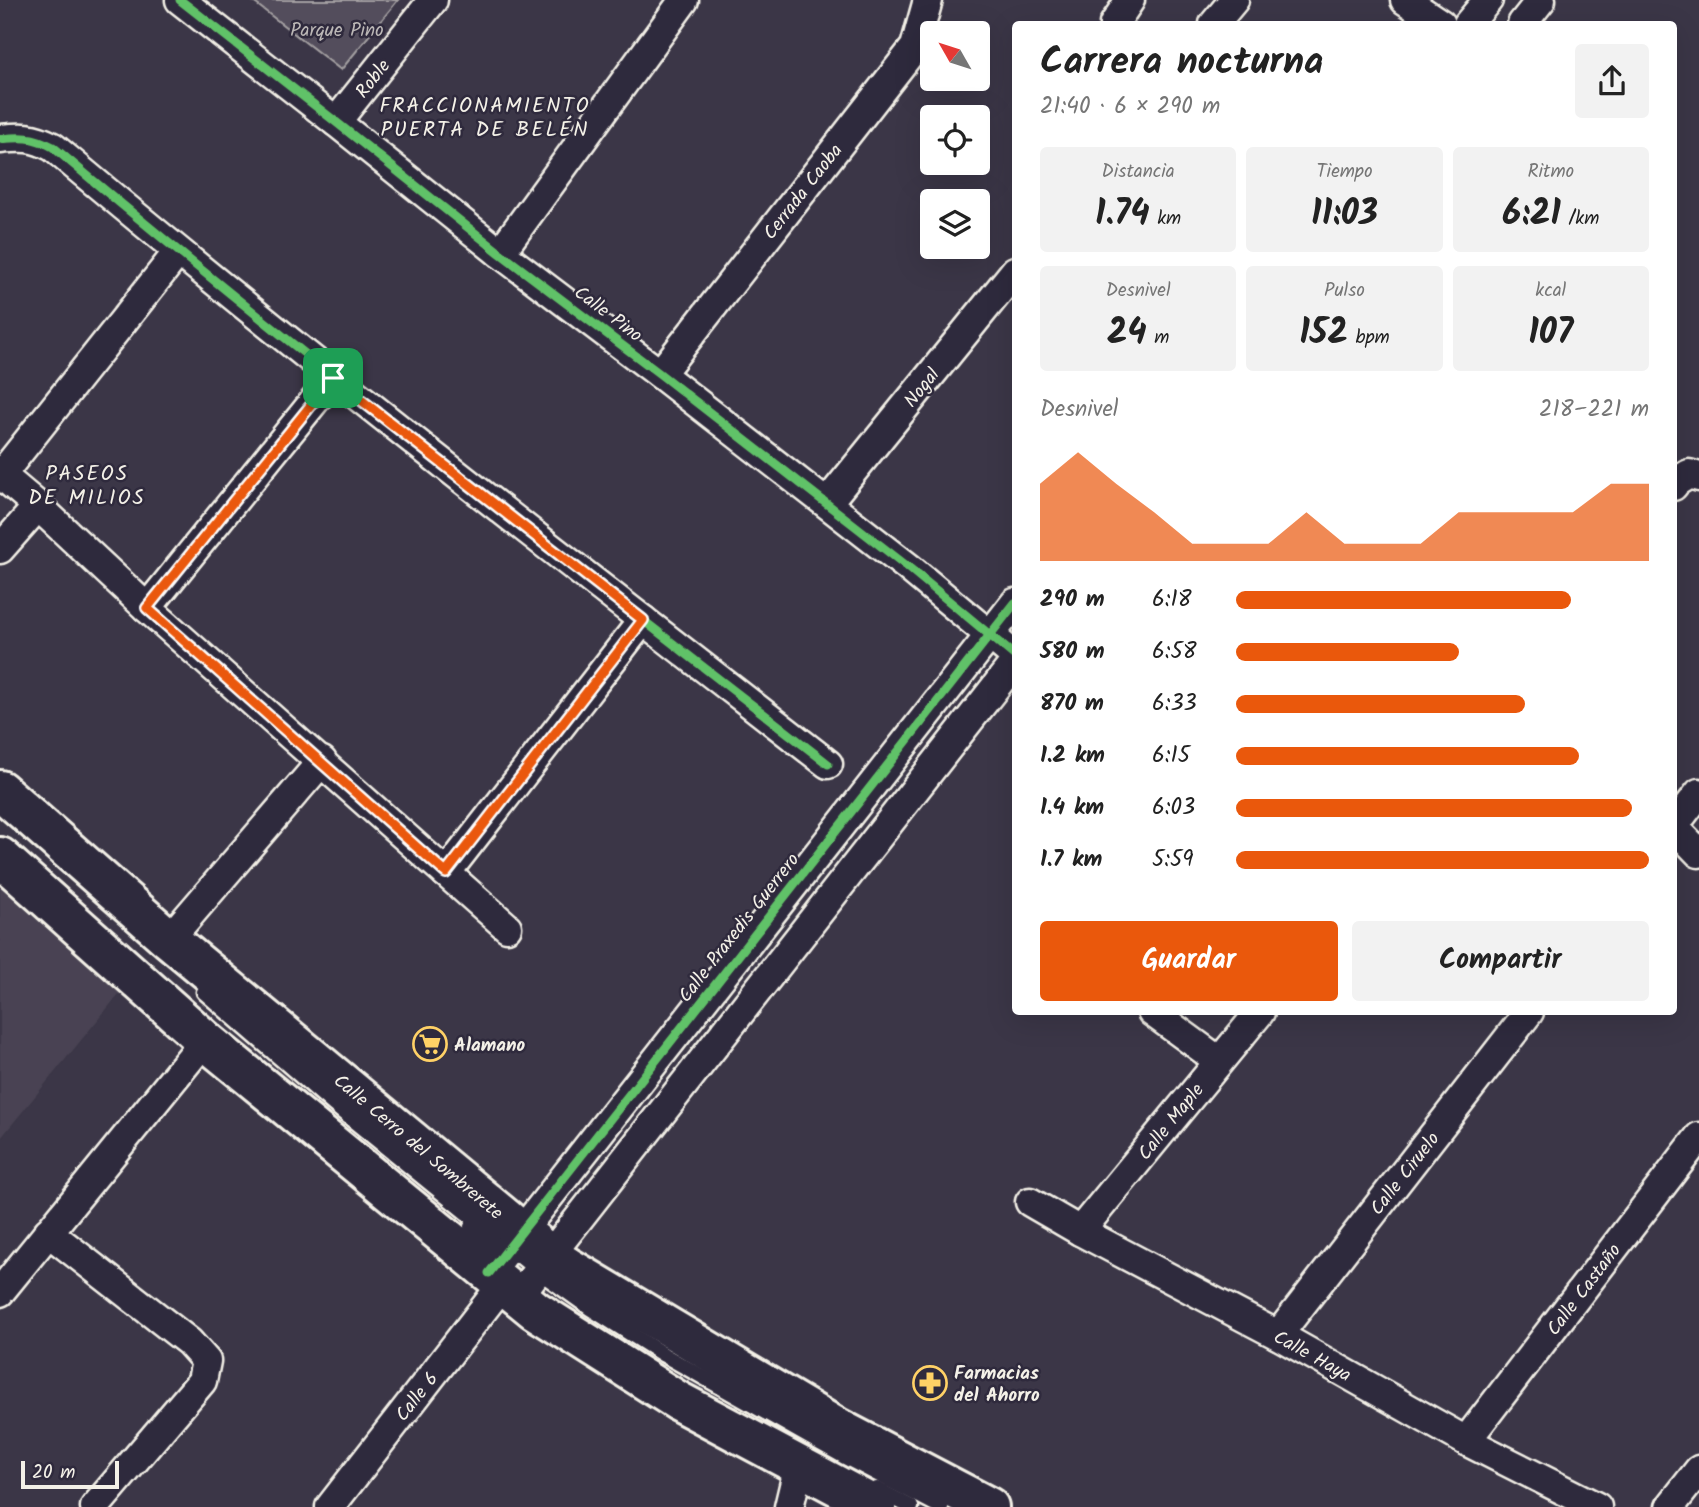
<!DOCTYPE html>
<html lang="es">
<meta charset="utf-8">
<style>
:root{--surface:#fff;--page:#f2f2f2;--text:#222;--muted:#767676;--accent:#ea580c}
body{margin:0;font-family:Kalam,sans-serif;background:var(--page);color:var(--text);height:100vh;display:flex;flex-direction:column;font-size:26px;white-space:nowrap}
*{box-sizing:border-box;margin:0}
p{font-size:23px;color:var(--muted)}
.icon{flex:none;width:38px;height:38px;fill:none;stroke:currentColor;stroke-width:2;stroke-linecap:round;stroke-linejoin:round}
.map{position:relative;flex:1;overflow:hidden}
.drawer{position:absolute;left:1012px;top:21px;width:665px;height:994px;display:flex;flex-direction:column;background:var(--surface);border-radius:7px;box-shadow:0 7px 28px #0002}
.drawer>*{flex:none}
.needle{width:46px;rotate:309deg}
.tools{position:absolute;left:920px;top:21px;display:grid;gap:14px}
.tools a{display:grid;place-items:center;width:70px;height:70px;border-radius:7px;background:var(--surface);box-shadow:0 7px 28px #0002;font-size:35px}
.scale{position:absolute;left:21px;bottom:18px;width:98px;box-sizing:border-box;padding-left:7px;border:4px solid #f4f1e8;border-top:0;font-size:19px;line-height:24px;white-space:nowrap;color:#f4f1e8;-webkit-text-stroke:5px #2f2a3d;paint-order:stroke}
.pin{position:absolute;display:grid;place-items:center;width:60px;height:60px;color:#fff;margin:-30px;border-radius:14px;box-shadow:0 4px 10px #0006}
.round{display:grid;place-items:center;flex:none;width:74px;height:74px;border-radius:7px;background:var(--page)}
.head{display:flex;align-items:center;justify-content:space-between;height:119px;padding:0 28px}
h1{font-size:38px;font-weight:600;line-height:52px}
.metrics{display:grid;grid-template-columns:repeat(3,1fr);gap:10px;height:119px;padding:7px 28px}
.metrics div{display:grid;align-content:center;border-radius:7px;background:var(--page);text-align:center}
.metrics b{font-size:35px;font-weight:600}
.metrics small{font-size:19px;font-weight:400}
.metrics p{font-size:19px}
.chart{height:196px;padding:14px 28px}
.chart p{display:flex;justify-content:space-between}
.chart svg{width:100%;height:126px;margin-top:7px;fill:var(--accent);opacity:.7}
.action{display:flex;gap:14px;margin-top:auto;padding:14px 28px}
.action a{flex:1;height:80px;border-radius:7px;background:var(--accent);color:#fff;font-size:28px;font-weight:600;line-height:80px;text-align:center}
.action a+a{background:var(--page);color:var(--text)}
ul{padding:0 28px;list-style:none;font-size:23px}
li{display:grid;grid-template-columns:112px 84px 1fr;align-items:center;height:52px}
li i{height:18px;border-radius:9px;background:var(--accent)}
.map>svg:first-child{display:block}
</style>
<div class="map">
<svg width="1699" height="1507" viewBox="0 0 1699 1507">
<rect width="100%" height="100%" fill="#3b3647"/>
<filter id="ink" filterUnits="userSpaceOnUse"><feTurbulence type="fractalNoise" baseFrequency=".0143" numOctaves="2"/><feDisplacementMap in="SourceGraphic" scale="14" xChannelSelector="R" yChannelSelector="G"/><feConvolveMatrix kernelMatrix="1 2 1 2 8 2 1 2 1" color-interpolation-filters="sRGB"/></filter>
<g filter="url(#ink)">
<polygon fill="#484352" points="0,876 128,983 0,1139"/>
<polygon fill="#534e5c" stroke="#a4a0a2" stroke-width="2" points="251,0 398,0 341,70"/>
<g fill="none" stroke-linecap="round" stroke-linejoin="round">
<g stroke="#f4f1e8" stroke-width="19">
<g id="lane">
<polyline points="204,992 333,1104 538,1271 590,1308 664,1355 843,1456 941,1507"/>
<polyline points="471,1227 484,1239 502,1261"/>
<polyline points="877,1489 911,1507"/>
</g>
</g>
<g stroke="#f4f1e8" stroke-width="33">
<g id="street">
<polyline points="180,0 336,122 500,253 660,374 908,567 1015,656"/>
<polyline points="1405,0 1441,24"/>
<polyline points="1114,24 1130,0"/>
<polyline points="1214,24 1234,0"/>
<polyline points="1468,24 1488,0"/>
<polyline points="1522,24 1541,0"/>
<polyline points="336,122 433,0"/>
<path d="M0,139C22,137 32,136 53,147C306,360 567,561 828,764"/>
<polyline points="500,253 684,0"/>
<polyline points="660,374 915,47 928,0"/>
<polyline points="0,474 38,506 147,608 507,927"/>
<polyline points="1,475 178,252"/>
<polyline points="1673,486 1676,482 1689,474 1699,477"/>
<polyline points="827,503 1015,271"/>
<polyline points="0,549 38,506"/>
<polyline points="147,608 333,378"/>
<polyline points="1673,826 1699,853"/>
<polyline points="1673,827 1699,793"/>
<polyline points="446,873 643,620"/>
<polyline points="169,939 322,761"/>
<polyline points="1152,1012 1219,1061"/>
<polyline points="1030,1202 1080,1231 1278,1335 1466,1441 1597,1507"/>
<polyline points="1080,1231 1260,1012"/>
<polyline points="48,1232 189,1342 206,1361 202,1381 95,1507"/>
<polyline points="489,1273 1015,603"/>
<polyline points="0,1292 205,1040"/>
<polyline points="518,1296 1015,662"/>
<polyline points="1278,1335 1529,1012"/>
<polyline points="1466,1441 1699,1137"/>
<polyline points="330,1507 503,1284"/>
<polyline points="789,1507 799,1465"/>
<polyline points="1670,1507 1699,1470"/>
</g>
</g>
<g stroke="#f4f1e8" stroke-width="44">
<g id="secondary">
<polyline points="0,790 169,939 550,1255 568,1267 836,1427 989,1507"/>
<polyline points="0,857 205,1040 535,1310 678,1401 877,1507"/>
</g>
</g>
<use href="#lane" stroke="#2f2a3d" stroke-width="14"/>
<use href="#street" stroke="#2f2a3d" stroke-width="28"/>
<use href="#secondary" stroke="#2f2a3d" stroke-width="38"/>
<g stroke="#2f2a3d" stroke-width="13">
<g id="cycleway">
<polyline points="180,0 336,122 500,253 660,374 908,567 1015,656"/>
<path d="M0,139C22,137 32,136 53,147C306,360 567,561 828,764"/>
<polyline points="489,1273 1015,603"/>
</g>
</g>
<use href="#cycleway" stroke="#61c268" stroke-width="9"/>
</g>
</g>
<g fill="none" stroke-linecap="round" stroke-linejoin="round" filter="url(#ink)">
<g stroke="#fff" stroke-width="14">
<polygon id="route" points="333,378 643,620 446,873 147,608"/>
</g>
<use href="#route" stroke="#ea580c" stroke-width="9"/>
</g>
<defs>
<g id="supermarket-ring" transform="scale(1.75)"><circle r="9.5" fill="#2f2a3d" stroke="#ffd166" stroke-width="1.5"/><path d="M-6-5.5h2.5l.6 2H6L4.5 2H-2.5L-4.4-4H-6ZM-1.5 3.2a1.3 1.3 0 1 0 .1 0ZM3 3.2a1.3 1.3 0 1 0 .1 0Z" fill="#ffd166"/></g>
<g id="pharmacy-ring" transform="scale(1.75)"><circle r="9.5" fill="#2f2a3d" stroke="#ffd166" stroke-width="1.5"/><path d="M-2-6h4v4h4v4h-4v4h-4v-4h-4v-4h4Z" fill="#ffd166"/></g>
</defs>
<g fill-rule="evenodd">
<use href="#supermarket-ring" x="430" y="1044"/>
<use href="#pharmacy-ring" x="930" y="1383"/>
</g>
<g text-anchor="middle" stroke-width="5" stroke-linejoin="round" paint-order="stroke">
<g font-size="19" fill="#bcb8b7" stroke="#2f2a3d">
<text x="337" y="36">Parque Pino</text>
</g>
<g font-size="19" fill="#f4f1e8" stroke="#2f2a3d">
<text transform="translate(372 78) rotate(-52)" y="7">Roble</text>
<text transform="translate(802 191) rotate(-52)" y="7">Cerrada Caoba</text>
<text transform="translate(609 313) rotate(37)" y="7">Calle Pino</text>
<text transform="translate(921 387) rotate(-51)" y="7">Nogal</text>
<text transform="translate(738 927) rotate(-52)" y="7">Calle Praxedis Guerrero</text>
<text transform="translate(1170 1121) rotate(-51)" y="7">Calle Maple</text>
<text transform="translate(419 1146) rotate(40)" y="7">Calle Cerro del Sombrerete</text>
<text transform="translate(1404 1173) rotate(-52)" y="7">Calle Ciruelo</text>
<text transform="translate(1583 1289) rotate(-53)" y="7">Calle Castaño</text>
<text transform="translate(1313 1355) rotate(29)" y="7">Calle Haya</text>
<text transform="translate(416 1396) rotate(-52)" y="7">Calle 6</text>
</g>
<g font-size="19" font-weight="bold" fill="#f4f1e8" stroke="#2f2a3d" text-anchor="start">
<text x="454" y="1051">Alamano</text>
<text x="954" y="1379">Farmacias<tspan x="954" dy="22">del Ahorro</tspan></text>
</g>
<g font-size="21" letter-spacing="2" fill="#f4f1e8" stroke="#2f2a3d">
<text x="485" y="112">FRACCIONAMIENTO<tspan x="485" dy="24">PUERTA DE BELÉN</tspan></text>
<text x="87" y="480">PASEOS<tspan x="87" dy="24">DE MILIOS</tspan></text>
</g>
</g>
</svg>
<div class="tools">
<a><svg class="needle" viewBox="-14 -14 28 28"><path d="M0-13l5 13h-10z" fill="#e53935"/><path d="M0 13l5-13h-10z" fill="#767676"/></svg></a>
<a><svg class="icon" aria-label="locate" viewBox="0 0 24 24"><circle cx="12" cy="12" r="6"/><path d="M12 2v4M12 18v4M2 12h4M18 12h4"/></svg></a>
<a><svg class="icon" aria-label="layers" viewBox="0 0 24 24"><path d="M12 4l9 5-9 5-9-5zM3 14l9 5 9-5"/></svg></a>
</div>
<div class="scale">20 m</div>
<div class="pin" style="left:333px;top:378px;background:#1e9e55"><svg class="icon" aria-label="arrive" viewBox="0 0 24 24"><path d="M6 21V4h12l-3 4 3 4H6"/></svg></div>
<section class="drawer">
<div class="head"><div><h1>Carrera nocturna</h1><p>21:40 · 6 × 290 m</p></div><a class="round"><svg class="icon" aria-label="share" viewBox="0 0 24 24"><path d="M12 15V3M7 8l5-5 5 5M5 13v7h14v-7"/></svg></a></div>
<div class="metrics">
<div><p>Distancia</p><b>1.74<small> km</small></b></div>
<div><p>Tiempo</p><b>11:03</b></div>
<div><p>Ritmo</p><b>6:21<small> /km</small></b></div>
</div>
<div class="metrics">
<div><p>Desnivel</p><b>24<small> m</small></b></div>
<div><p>Pulso</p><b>152<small> bpm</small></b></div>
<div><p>kcal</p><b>107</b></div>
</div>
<div class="chart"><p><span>Desnivel</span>218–221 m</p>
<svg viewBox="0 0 160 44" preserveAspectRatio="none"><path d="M0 44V17L10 6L20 17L30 27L40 38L50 38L60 38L70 27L80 38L90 38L100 38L110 27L120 27L130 27L140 27L150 17L160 17V44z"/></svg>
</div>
<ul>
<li><b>290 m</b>6:18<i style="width:81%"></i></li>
<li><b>580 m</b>6:58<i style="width:54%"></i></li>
<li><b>870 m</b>6:33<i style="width:70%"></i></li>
<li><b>1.2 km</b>6:15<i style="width:83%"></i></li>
<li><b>1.4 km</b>6:03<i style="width:96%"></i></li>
<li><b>1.7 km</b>5:59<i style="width:100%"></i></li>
</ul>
<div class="action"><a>Guardar</a><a>Compartir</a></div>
</section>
</div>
